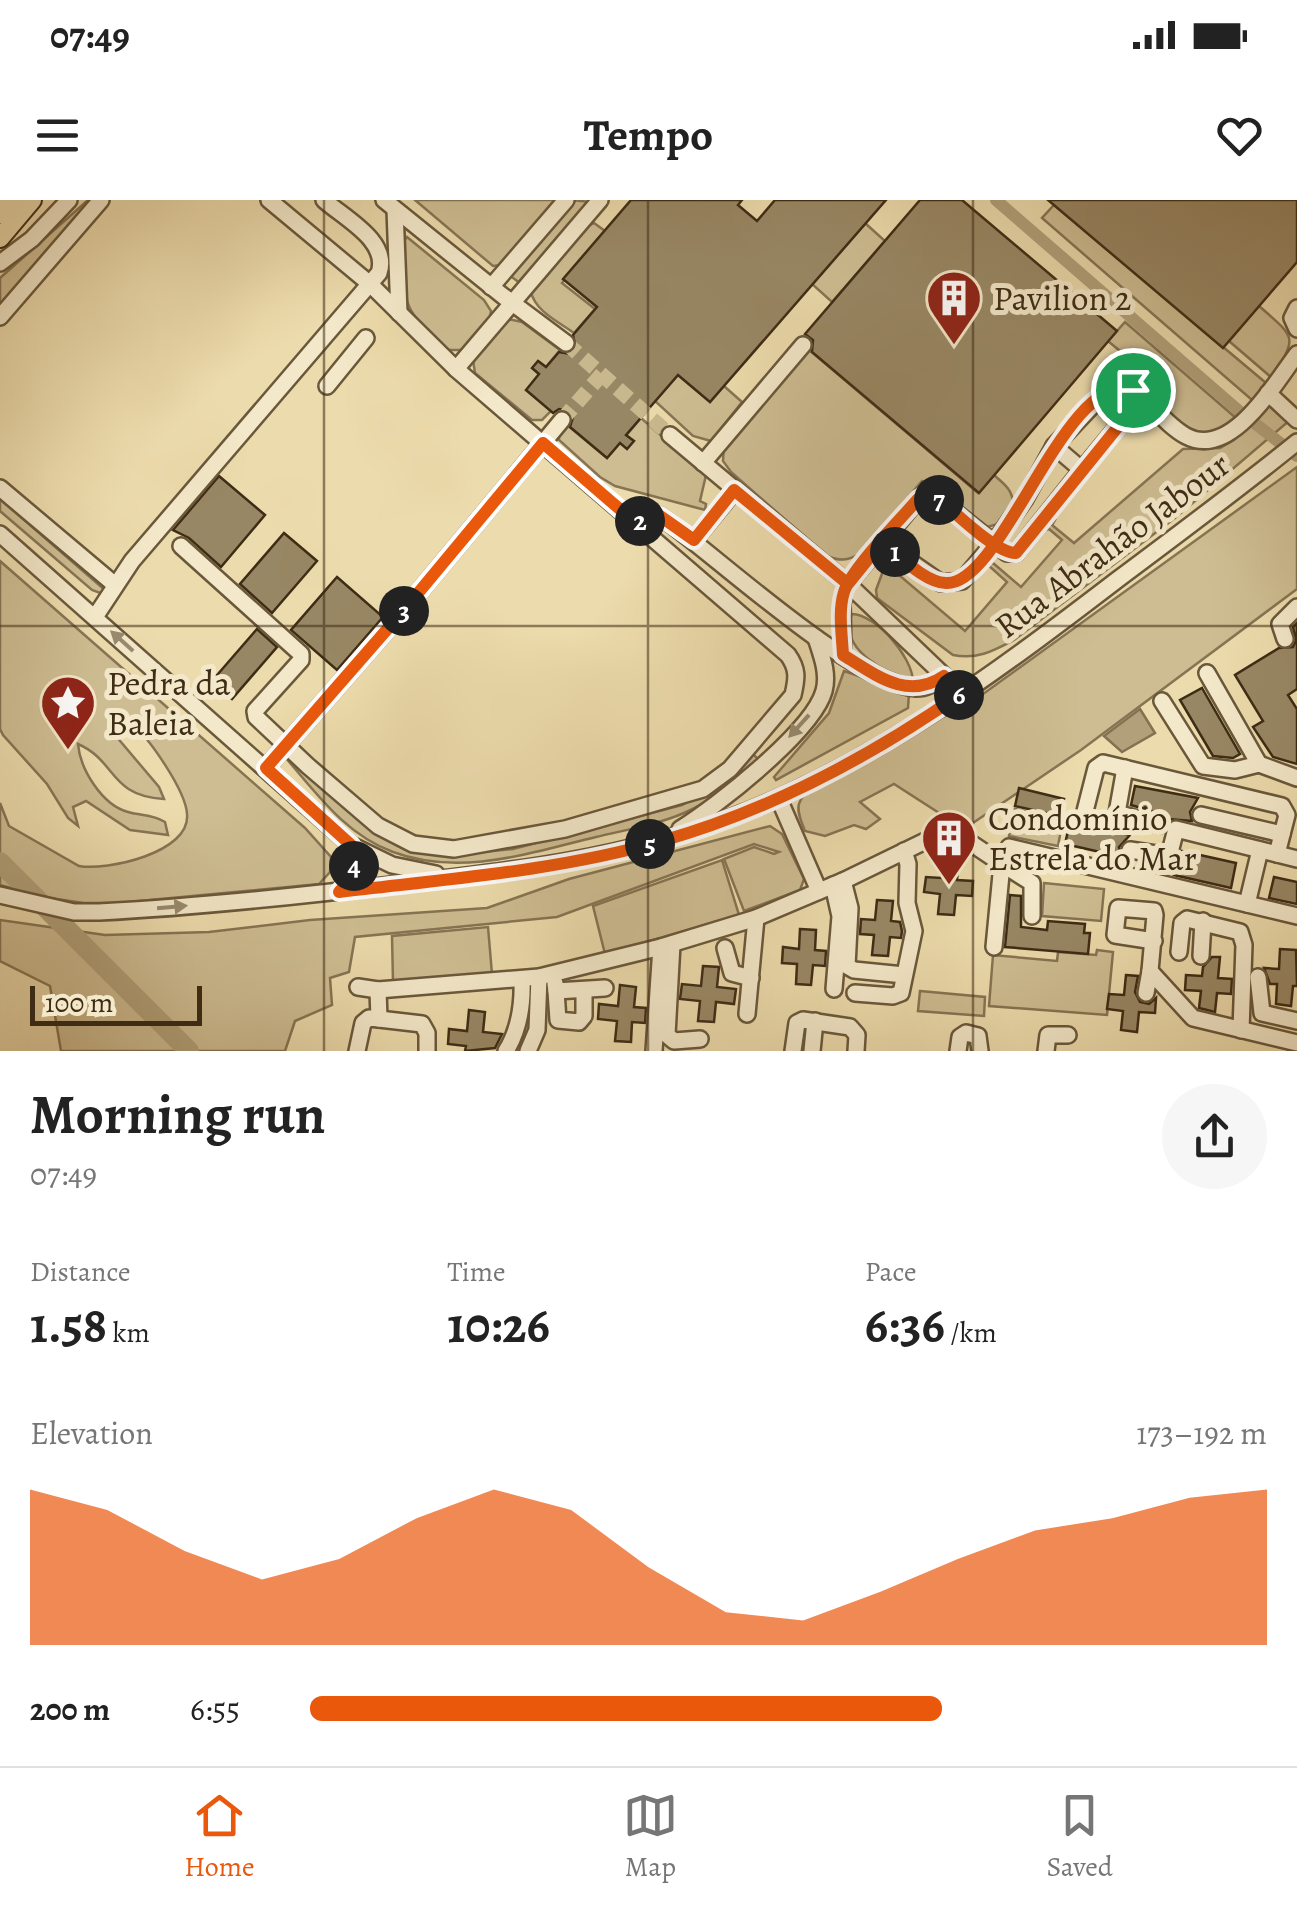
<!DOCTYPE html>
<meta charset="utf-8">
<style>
:root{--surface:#fff;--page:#f6f6f6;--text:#222;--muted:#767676;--line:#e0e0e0;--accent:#ea580c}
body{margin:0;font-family:Alegreya,serif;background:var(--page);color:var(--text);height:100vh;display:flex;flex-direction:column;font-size:38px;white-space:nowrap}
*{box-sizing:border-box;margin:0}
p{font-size:32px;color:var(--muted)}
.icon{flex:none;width:55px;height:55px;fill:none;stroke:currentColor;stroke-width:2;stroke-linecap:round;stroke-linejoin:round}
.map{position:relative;height:851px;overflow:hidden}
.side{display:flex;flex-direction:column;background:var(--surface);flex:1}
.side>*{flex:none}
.scale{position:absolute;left:30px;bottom:25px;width:172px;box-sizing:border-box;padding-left:10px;border:5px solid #3e2c15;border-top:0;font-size:28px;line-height:35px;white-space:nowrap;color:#3e2c15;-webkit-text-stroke:8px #f3e8c9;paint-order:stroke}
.pin{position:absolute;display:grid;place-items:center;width:85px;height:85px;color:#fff;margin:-42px;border:5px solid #fff;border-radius:50%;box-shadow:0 2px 10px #0007}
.km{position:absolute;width:50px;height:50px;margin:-25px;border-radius:50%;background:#222;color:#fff;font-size:28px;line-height:50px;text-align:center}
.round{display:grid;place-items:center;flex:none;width:105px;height:105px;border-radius:52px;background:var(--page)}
.summary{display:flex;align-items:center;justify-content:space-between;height:170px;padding:0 30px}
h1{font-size:55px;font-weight:700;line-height:75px}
.metrics{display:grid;grid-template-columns:repeat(3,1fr);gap:15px;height:170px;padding:10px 30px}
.metrics div{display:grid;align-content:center}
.metrics b{font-size:50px;font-weight:700}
.metrics small{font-size:28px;font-weight:400}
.metrics p{font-size:28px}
.chart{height:280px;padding:20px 30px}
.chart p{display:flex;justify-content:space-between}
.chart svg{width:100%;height:180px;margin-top:10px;fill:var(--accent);opacity:.7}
ul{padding:0 30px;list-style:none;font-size:32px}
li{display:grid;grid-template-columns:160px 120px 1fr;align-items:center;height:75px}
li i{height:25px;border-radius:12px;background:var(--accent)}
.status{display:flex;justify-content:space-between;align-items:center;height:70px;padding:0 50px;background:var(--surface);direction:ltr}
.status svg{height:28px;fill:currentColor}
header{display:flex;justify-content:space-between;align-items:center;height:130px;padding:0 30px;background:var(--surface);font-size:45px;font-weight:700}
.menu{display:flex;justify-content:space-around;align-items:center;height:140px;border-top:2px solid var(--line);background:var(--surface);font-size:28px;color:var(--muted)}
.menu a{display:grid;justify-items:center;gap:5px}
.menu .active{color:var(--accent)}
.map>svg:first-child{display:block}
</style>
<div class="status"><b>07:49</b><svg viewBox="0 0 49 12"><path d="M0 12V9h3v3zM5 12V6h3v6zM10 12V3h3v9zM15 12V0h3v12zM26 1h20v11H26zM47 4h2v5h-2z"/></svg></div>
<header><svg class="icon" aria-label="menu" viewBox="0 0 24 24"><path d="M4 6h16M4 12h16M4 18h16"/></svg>Tempo<svg class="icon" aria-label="heart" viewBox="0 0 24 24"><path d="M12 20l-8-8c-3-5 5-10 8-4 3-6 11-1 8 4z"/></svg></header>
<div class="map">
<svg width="1297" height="851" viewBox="0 0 1297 851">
<rect width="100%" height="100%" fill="#ecdbac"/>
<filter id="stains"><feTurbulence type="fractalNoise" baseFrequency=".002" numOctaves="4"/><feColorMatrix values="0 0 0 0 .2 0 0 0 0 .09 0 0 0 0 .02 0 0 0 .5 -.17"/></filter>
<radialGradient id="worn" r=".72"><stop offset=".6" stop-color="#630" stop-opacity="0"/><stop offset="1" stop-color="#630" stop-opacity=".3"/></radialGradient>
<g fill="#cebd92" stroke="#867454" stroke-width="2.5">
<polygon points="88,0 92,0 0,107 0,78"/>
<polygon points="415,0 559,0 501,65 493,66"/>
<polygon points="572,0 590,2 520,83 509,75"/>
<polygon points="1054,5 1266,183 1252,200 1042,18"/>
<path d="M594,23L605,31L562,83L595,109L574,133C559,122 535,111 531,92L581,30Z"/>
<polygon points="865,23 885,41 832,102 812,84"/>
<path d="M407,37L484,100L491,111L489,121L463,150H446C399,104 404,105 404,41Z"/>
<path d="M1259,106C1297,139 1297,136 1272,178L1229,141Z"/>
<polygon points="508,119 522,122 560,150 546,167 539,162 533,168 539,174 551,211 542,220 532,220 475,173 473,160"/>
<path d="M1125,122L1236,218C1204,258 1166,210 1141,187L1144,171L1108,141Z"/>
<path d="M808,149L978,293L994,275C1003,283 1012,289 1013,302L998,324L987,327L982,324L932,282L922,281L859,354C848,361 839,361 827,356L731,272L723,261L724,246Z"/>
<polygon points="678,175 710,202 724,186 742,202 711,241 693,236 655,201"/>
<path d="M1270,202L1290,220L1175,318L1014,440C993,451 977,460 953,455L877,398L876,390L883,371L892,369L965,431L1007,382L988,365L993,363L1021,387L1062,340L1049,329L1042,331L1052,319L1055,320L1052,325L1074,343L1183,249L1220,248L1234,240Z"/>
<polygon points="641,218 706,275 700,301 706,304 705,310 615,286 600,277 559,240 559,232 566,224 607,258"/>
<path d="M1297,267V389L1081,550L964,629L894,584L860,602L880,619L866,629L854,625L825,636L805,631C793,603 797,601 819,581L972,502Z"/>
<polygon points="0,299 106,391 103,394 92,390 0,311"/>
<path d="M0,361L305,628L331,657L330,672L319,684L118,703H84L42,697L0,685V603L9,626L79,666C106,671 191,653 187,614C186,592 149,536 130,523C125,519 115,518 109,517L110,529L159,587L164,599C109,596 117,561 78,544C80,569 102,605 128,612C142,616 152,614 165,622L168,635L130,630L86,601L73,607L78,626L68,618L47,584L3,535L0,529Z"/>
<path d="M852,414C877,415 912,457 913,481C886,473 837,449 852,414Z"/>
<polygon points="844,471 909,493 908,508 776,580 774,577 829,513"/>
<path d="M289,553L375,630L453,655L513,649L682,605L726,581L753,554L758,559C739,582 711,601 684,613C656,625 625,630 596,637C530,653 460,677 393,652C346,635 317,594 285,557Z"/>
<polygon points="1015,609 1063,619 1058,646 1009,636"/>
<polygon points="770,626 782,634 804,679 800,690 744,711 724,659 754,647 774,654 779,652 754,644 557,717 355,737 349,772 330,778 332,805 295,821 285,851 61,851 50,786 0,761 0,720 105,735 209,732 310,720 487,708 569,679"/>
<polygon points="722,660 739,715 605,754 593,706"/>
<polygon points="1044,683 1104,689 1101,721 1042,716"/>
<polygon points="488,727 492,774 393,782 392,736"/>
<polygon points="1097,750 1113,752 1107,815 989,806 993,755 1057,761 1058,752 1096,755"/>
<polygon points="920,791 985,797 984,816 918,811"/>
</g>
<polygon fill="#b1a079" stroke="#837251" stroke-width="2.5" points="1140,509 1155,533 1122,552 1104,536"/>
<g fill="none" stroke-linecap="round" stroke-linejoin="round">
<polyline stroke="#b1a079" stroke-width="12" points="996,0 1239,211 1297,256"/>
<polyline stroke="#b1a079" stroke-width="20" points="0,662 189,851"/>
</g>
<g fill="#988764" stroke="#3e2c15" stroke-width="2.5">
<polygon points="631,0 742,0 738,5 757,21 775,0 886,0 710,202 678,175 626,235 634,241 627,249 620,243 607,258 570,227 573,217 568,211 559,209 553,213 526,190 539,174 532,168 538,161 546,167 559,152 570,154 576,149 573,135 597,107 563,79"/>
<polygon points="920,0 962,0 1117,131 979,293 812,152 813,140 805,134"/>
<polygon points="1048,0 1297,0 1297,62 1223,148"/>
<polygon points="219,276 265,315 221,367 189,338 173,330"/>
<polygon points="284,333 317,361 272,413 240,384"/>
<polygon points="337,377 383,417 337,470 291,430"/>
<polygon points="1297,423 1297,489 1288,495 1297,509 1297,564 1273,557 1253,527 1263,521 1235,475 1279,448 1293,447 1296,440 1293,427"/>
<polygon points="257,429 277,447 232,499 211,482"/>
<polygon points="1202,488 1240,554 1233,558 1213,556 1180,500"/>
<polygon points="1135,586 1198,598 1190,612 1192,621 1168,619 1162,614 1131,605"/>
<polygon points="1019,588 1064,599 1060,616 1015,606"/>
<polygon points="1070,622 1081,630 1091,626 1130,635 1119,647 1122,657 1065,644"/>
<polygon points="1182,651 1236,663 1231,688 1174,675"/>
<polygon points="943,658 959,660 957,680 973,681 972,696 956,695 954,715 938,714 940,694 924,692 926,677 941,678"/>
<polygon points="1274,677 1297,682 1297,704 1269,698"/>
<polygon points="1010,695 1021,696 1021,727 1047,730 1048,721 1085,724 1084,733 1090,733 1088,754 1005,747"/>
<polygon points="877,700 893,701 891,721 900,722 902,731 901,738 890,737 888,756 872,755 874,735 860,734 861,719 875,720"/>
<polygon points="800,729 816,730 815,750 826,751 825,766 813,765 811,785 796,784 797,764 782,763 783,747 799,749"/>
<polygon points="1280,749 1296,750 1297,786 1293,786 1291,806 1276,804 1277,784 1270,784 1264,768 1279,769"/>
<polygon points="1212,757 1220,757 1218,778 1232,779 1231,794 1217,793 1215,812 1199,808 1201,791 1185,790 1186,775 1202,776 1203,767"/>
<polygon points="703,766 719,767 717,787 736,789 734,804 716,802 714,822 698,821 700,801 680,799 682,784 701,786"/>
<polygon points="1126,775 1138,776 1135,792 1140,802 1149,804 1156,798 1155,813 1139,812 1137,832 1121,830 1123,811 1107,809 1109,794 1124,795"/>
<polygon points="620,785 636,787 634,807 646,808 645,823 632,822 631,842 615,841 617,821 598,819 599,804 618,806"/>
<polygon points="469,810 485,812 483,832 502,834 495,848 465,851 466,846 448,844 449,829 467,831"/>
</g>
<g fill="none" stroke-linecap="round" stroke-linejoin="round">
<g stroke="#c9b88e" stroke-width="15" stroke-dasharray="15 8" stroke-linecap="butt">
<polyline points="566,143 670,235"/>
<polyline points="562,220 602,174"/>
</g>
<g stroke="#6a583b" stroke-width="20">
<g id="minor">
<polyline points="384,0 503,96 566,143"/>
<polyline points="395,10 399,113"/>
<polyline points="0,63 32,39 69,0"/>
<polyline points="491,87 566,0"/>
<polyline points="1297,108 1292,118 1297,129"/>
<polyline points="0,117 101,0"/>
<polyline points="456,169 600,0"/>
<polyline points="327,186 366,138"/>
<polyline points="1268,193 1297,220"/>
<polyline points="670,235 848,384 962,493"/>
<polyline points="703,263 803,145"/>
<polyline points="1082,270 1142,197"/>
<polyline points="0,288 114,384"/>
<path d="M637,324L646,315L660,316C717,356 853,484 916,488C928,488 935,482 944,476"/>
<polyline points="0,334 351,645 392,665 436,674"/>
<polyline points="694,340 734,291"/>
<polyline points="882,342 941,383 962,381 994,343 1007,353 1016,353 1082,270 1054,246"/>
<path d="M181,346L301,454V460L255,511L256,517L308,566L378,626L413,644L454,649L565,629L703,589L730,569L793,495C797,478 798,469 788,455L456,169L370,84L269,0"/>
<path d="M95,417L132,361L379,73C390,41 344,18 324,0"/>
<polyline points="1285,439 1280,424 1297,407"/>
<path d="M843,455L842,403L848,384L918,299L925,295L940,300L994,343L1025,299L1054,246L1108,189L1124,187L1133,189C1151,203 1166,225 1186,236C1231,260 1275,183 1297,154"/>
<polyline points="1207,473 1259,564"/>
<polyline points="1162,501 1203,566 1235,570 1259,564 1297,578"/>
<polyline points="266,568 404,410 562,220"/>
<polyline points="1125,568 1117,613 1159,625"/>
<polyline points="779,599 819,691"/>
<polyline points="1201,615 1282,634"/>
<polyline points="1083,619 1096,568 1103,563 1282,606 1287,615 1277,654"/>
<path d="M680,629C717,606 813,531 824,491C829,473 821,454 816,438"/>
<polyline points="1009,647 1297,716"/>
<polyline points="1130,650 1169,656 1176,629 1297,659"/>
<polyline points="1002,664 1032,683 1032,716"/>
<polyline points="843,681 850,708 847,766 854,770 904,775"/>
<polyline points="833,685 840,716 834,789"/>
<path d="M339,691C354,677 355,666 351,645"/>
<path d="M0,695L74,712H99C199,707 300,696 400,684C513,671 625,658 732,617C874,564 997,472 1117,380C1177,335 1238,290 1297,242"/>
<polyline points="1247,704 1260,650"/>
<polyline points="1154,741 1115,735 1118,708 1154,711 1155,715 1150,771 1193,818 1297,843"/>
<polyline points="672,744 667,835 674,841 700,839"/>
<polyline points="725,748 732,773 751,778"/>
<polyline points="1179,752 1182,723 1187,719 1240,732 1244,745 1241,830"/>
<polyline points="1201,756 1203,721"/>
<polyline points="1258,777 1262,813 1297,821"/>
<polyline points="555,783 556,791 605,788"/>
<polyline points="358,787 378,790 539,777 661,747 756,718 843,681 950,629 1002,664 994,747"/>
<polyline points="556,791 558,820 579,822 584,816 584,790"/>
<polyline points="855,793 893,796 901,793 914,731 907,703 908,664 904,651"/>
<polyline points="1146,793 1150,771"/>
<polyline points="747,814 756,718"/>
<polyline points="379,819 422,824 427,833 427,851"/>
<polyline points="357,851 363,823 369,818 379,819 378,790"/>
<path d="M506,851C519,830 523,804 522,779"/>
<polyline points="528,851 537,830 539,777"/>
<polyline points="654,851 661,747"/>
<polyline points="793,851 797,823 803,820 850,827 857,835 856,851"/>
<polyline points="812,851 815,821"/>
<polyline points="958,851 960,837 966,833 978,836 980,851"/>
<polyline points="1046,851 1048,835 1068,835"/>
</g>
</g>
<g stroke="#3e2c15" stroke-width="22">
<polyline id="major" points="0,38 32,0"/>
</g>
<g stroke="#3e2c15" stroke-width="28">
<polyline id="highway" points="0,12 11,0"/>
</g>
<use href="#minor" stroke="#f3e8c9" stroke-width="15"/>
<use href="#major" stroke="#ecdbac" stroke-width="18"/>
<use href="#highway" stroke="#ecdbac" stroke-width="22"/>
</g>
<defs><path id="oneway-solid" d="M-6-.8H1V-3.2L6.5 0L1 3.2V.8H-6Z" transform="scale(2.5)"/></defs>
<g fill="#988a6f">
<use href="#oneway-solid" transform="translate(122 441) rotate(-138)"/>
<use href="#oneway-solid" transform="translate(799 526) rotate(132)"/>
<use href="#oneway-solid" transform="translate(172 707) rotate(-5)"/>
</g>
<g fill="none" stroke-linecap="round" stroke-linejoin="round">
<g stroke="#fff" stroke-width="20">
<path id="route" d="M1133,190C1066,167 1003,386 946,383C924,382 899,355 882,342L848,384L734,290L694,340L660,316L646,315L637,324L543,243L404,410L266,568L351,645C355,665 354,677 339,692C447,679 557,671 662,641C771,610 870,557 962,493L944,476C907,501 876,475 843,455C842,435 838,411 844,392C852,368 900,320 918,299C926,294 932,296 940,300C956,313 997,354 1016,353L1142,197L1133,190"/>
</g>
<use href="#route" stroke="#ea580c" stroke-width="12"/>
</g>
<path fill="none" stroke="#3e2c15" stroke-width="2.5" stroke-opacity="0.55" d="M324,0V851M648,0V851M973,0V851M0,426H1297"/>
<defs>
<g id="building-pin" transform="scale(2.875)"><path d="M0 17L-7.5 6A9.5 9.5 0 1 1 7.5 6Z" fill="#8f2418" stroke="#f3e8c9"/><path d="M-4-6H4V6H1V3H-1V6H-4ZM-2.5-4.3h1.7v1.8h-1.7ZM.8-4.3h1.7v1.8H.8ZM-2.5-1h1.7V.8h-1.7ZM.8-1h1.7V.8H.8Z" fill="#fff"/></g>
<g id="sight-pin" transform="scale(2.875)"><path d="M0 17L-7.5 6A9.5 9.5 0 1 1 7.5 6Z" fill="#8f2418" stroke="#f3e8c9"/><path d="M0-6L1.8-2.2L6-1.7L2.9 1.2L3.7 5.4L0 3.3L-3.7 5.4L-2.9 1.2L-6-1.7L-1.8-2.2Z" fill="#fff"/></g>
</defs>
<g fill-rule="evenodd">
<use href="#building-pin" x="954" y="98"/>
<use href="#sight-pin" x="68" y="503"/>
<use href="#building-pin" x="949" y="638"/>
</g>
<g text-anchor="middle" stroke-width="10" stroke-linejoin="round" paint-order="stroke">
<g font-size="35" fill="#3e2c15" stroke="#f3e8c9" text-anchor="start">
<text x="993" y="110">Pavilion 2</text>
<text x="107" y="495">Pedra da<tspan x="107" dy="40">Baleia</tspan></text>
<text x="988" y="630">Condomínio<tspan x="988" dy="40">Estrela do Mar</tspan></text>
</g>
<g font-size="35" fill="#3e2c15" stroke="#f3e8c9">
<text transform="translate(1112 345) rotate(-37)" y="12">Rua Abrahão Jabour</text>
</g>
</g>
<rect width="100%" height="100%" filter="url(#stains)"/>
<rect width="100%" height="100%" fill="url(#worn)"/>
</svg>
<div class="scale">100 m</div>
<div class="pin" style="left:1133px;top:190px;background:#1e9e55"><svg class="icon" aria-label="arrive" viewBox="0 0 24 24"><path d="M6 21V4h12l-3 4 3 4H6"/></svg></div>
<b class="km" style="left:895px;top:352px">1</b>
<b class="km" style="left:640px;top:321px">2</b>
<b class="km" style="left:404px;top:411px">3</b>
<b class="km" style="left:354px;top:666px">4</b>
<b class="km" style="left:650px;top:644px">5</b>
<b class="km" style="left:959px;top:495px">6</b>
<b class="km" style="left:939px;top:300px">7</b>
</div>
<section class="side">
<div class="summary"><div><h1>Morning run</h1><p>07:49</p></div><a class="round"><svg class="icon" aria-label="share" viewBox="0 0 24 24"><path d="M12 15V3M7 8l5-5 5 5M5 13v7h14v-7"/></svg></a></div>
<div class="metrics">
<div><p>Distance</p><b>1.58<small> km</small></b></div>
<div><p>Time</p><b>10:26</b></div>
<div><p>Pace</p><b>6:36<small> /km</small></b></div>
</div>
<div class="chart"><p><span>Elevation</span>173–192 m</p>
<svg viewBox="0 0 160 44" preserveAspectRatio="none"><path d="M0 44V6L10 11L20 21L30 28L40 23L50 13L60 6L70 11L80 25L90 36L100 38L110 31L120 23L130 16L140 13L150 8L160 6V44z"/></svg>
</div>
<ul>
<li><b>200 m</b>6:55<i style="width:66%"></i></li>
</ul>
</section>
<nav class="menu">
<a class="active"><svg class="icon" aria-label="home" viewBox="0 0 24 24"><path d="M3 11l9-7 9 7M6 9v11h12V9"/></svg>Home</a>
<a><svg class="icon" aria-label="map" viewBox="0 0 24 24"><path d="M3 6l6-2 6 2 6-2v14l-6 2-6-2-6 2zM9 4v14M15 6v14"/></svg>Map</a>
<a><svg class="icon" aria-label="saved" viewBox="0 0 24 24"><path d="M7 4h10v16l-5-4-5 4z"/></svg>Saved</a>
</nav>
